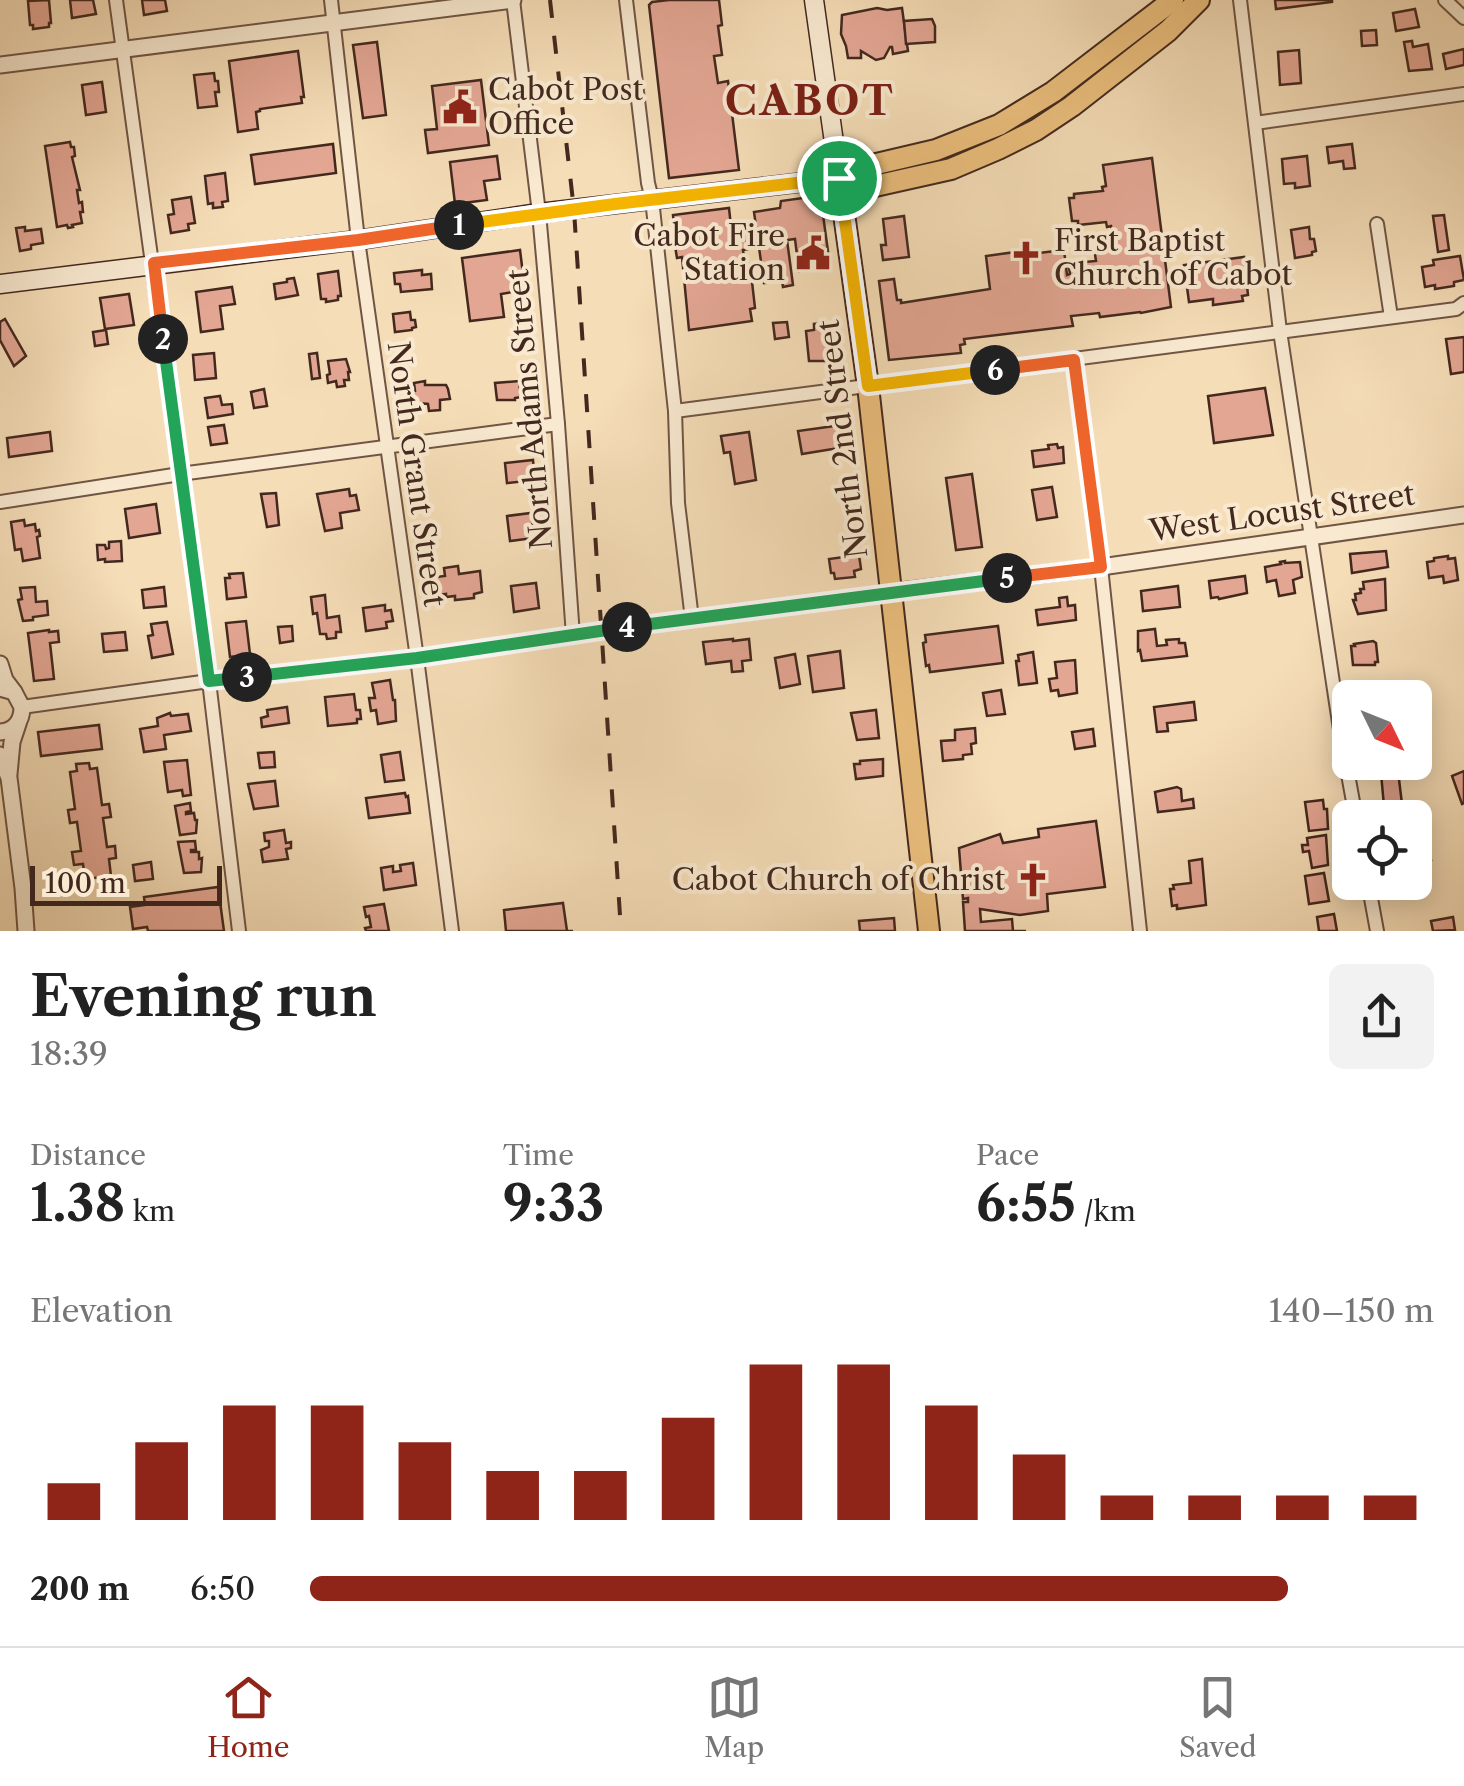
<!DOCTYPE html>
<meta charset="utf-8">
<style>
:root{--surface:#fff;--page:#f2f2f2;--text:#222;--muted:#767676;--line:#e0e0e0;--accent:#8f2418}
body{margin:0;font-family:"Libre Caslon Text",serif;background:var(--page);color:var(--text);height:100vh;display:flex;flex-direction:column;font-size:38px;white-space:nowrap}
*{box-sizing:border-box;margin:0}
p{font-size:32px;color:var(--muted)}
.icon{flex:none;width:55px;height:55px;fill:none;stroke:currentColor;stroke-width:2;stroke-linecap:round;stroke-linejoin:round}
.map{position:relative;height:931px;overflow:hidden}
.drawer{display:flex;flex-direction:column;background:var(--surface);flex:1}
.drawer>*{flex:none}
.needle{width:65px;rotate:133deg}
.fabs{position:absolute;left:1332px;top:680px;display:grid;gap:20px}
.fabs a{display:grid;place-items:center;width:100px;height:100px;border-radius:15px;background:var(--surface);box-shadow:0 5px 25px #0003;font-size:50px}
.scale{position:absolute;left:30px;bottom:25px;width:192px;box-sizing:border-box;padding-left:10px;border:5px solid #43281e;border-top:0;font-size:28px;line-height:35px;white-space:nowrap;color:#43281e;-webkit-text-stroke:8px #f8e9d0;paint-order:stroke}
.pin{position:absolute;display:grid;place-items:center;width:85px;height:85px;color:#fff;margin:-42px;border:5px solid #fff;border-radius:50%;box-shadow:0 2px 10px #0007}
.km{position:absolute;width:50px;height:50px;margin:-25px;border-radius:50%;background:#222;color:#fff;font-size:28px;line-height:50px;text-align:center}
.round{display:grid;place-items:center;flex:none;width:105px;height:105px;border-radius:15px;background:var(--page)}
.head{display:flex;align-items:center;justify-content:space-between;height:170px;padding:0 30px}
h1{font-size:55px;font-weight:700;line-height:75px}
.figures{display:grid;grid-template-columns:repeat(3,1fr);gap:15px;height:170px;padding:10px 30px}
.figures div{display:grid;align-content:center}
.figures b{font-size:50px;font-weight:700}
.figures small{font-size:28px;font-weight:400}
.figures p{font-size:28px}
.chart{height:280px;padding:20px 30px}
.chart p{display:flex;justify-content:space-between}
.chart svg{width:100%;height:180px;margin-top:10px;stroke:var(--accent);stroke-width:6}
ul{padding:0 30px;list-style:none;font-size:32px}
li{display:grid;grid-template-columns:160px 120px 1fr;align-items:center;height:75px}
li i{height:25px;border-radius:12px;background:var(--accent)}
.tabs{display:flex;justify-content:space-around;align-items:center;height:140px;border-top:2px solid var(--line);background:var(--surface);font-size:28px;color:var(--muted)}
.tabs a{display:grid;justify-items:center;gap:5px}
.tabs .selected{color:var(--accent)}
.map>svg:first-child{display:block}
</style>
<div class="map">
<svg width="1464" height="931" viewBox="0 0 1464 931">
<rect width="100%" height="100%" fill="#f5ddb7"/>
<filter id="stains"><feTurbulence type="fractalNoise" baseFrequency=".002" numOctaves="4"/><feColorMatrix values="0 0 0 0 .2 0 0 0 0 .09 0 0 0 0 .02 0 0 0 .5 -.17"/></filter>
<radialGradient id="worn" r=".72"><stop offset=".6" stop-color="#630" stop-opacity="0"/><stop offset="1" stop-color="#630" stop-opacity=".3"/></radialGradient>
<g fill="#e3a693" stroke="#43281e" stroke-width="2.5">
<polygon points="49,0 51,23 49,23 49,27 33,29 33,25 30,25 28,1"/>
<polygon points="70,0 93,0 96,14 72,18"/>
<polygon points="142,0 165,0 167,11 144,15"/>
<polygon points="669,0 719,0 722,25 718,26 722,55 714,56 718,83 728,81 739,170 669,178 649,5 652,2"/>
<polygon points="1275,0 1332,0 1332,2 1276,9"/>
<polygon points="877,8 887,10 902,8 908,51 893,54 892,47 890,47 884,58 876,60 861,51 861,58 848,58 846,46 841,34 842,15"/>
<polygon points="1415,9 1419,27 1396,31 1393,13"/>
<polygon points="932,19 935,26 935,42 906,44 904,21"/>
<polygon points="1376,30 1377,45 1362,46 1361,31"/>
<polygon points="1412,41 1413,47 1428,44 1432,69 1409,71 1404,42"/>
<polygon points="377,42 386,115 363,118 353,45"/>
<polygon points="1464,49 1464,65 1446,69 1443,54"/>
<polygon points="1299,50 1301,83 1280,85 1278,52"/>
<polygon points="298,51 304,97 301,97 302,103 260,109 260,111 256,112 258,129 238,132 229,61"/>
<polygon points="214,73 215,81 218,81 219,92 215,92 217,106 198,108 194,75"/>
<polygon points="481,80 489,145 428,153 425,130 437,129 432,86"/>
<polygon points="102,82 106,112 86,115 82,85"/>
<polygon points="70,142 71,147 74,147 75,156 72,157 80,190 77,190 79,203 82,202 83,212 80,212 82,223 72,225 73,227 68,228 67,225 57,227 45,146"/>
<polygon points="333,144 336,173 255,184 251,155"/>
<polygon points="1352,144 1355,168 1344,169 1343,161 1329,163 1327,147"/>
<polygon points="497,156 500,179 484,181 487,200 455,204 450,162"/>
<polygon points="1307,156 1310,186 1295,188 1295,183 1284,184 1282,159"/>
<polygon points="1152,158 1171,307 1141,313 1140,312 1100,317 1099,313 1071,316 1073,326 964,339 965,344 960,345 961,353 889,360 879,281 894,279 897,300 901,300 901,303 990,289 986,256 1030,250 1031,254 1064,250 1067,275 1070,274 1069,268 1075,267 1075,263 1096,261 1094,248 1114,246 1111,226 1107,227 1106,222 1078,225 1078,221 1072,221 1069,198 1074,198 1074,194 1103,191 1102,187 1106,186 1103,165"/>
<polygon points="225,173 228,201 222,202 223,207 213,208 213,203 208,204 205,176"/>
<polygon points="817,196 821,200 830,266 799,271 795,239 787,240 793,285 783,287 782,281 764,283 754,212 780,208 781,201"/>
<polygon points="191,197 195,223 188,224 189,230 171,233 168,215 174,214 172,200"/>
<polygon points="729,208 732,236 746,235 748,249 743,250 745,264 750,264 755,308 750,309 752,321 689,330 682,257 677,258 675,246 672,247 671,236 675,235 673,215"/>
<polygon points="1444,215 1449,250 1438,252 1433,216"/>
<polygon points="904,216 909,257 883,260 881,245 886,245 883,219"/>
<polygon points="25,227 25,231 41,229 43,243 31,245 31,249 20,251 16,228"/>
<polygon points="1309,227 1310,239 1314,239 1316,251 1312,252 1312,255 1295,258 1291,230"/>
<polygon points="520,250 525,290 501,294 504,317 470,321 462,258"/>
<polygon points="1460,256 1464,280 1454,282 1454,286 1435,289 1435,285 1425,287 1422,267 1434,265 1433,260"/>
<polygon points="1244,257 1248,295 1242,296 1243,301 1213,305 1213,299 1189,302 1184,265"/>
<polygon points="422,270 422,275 431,274 432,289 401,292 400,284 395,284 394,273"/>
<polygon points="338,271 341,296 338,296 338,300 326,302 326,299 321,299 318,274"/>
<polygon points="294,278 298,295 276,299 274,284 287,282 287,279"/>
<polygon points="232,287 235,304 220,306 223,329 201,332 196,292"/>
<polygon points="129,294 134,325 105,329 100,298"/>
<polygon points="410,312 411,320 415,320 416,327 412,328 412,330 395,332 393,314"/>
<polygon points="5,319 26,356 14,366 0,340 0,322"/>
<polygon points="787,322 789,337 775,339 773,323"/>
<polygon points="824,323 829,347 833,346 835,361 809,361 806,331 814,330 814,324"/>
<polygon points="106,330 108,344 95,346 93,332"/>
<polygon points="1464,337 1464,372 1451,374 1446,339"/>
<polygon points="214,353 216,378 195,380 193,355"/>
<polygon points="317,353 320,378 312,379 309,354"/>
<polygon points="346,359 350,372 348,372 349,380 344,380 345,386 337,387 336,381 328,383 327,375 330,374 328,361"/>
<polygon points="425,381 425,385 446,385 448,389 450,399 440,400 440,410 429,411 428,404 408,402 407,392 415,391 414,383"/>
<polygon points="519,381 521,397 515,398 515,400 497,400 495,383"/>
<polygon points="1265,388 1273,435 1214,443 1208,396"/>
<polygon points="264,389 267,406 254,408 251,392"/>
<polygon points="220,396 222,405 232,404 233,414 208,418 205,398"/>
<polygon points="224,425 227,443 211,445 208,427"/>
<polygon points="842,425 845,447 802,454 798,431"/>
<polygon points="50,432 52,451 9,457 7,438"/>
<polygon points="749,432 756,480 735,484 730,452 724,453 721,436"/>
<polygon points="1057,444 1058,448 1063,447 1064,463 1034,467 1032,451 1049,449 1048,445"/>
<polygon points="533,460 535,480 507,483 505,463"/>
<polygon points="972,474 982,547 956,550 946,478"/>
<polygon points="1052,487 1057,517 1037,520 1032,490"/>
<polygon points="349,489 350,496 356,495 359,510 340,513 342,528 325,531 317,494"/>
<polygon points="276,493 279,525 267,527 261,494"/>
<polygon points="156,504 160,533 129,538 125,509"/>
<polygon points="531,513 534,538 510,541 507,516"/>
<polygon points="24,520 25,526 35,524 36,531 39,530 40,536 37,537 40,558 23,561 21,549 15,550 11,522"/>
<polygon points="121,541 122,561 105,562 105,559 98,560 97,545 105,545 106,549 109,548 109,542"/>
<polygon points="1386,551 1388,567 1352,573 1350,554"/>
<polygon points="859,555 861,569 854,571 855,577 835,579 834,573 831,573 829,559"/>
<polygon points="1448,556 1448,559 1455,558 1458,580 1444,583 1443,576 1429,578 1427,562 1434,561 1434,558"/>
<polygon points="1285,561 1285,563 1300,562 1302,577 1293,580 1295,593 1279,596 1276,580 1267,582 1265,567 1281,564 1280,562"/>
<polygon points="458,566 459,574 480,571 482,592 474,594 474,598 455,600 455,596 446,597 446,594 430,596 428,578 445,576 444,568"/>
<polygon points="243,573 246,597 227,599 225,578 230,578 229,574"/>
<polygon points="1245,576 1247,593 1219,599 1218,597 1211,598 1209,581"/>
<polygon points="1385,579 1386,610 1358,614 1353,600 1356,600 1355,594 1361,593 1360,589 1364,589 1363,582"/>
<polygon points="536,583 539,608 514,612 511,586"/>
<polygon points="1178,586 1180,607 1143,611 1141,591"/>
<polygon points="35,587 36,602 47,601 48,615 33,617 33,620 23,621 18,600 22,599 20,588"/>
<polygon points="164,587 166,606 144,608 142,590"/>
<polygon points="325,595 327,618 339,616 341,632 336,632 336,638 327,639 326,634 320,634 317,613 313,614 311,597"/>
<polygon points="1067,597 1068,606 1075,605 1076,620 1038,625 1036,610 1060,607 1059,598"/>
<polygon points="385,605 385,611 391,610 393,621 386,622 387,628 366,631 363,608"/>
<polygon points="246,621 250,654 230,657 226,623"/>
<polygon points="167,622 173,654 152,658 148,636 153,635 151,624"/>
<polygon points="292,626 293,641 280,643 278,627"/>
<polygon points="998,626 1003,663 930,672 929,665 926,666 923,643 926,642 925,635"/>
<polygon points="1155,629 1157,646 1167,645 1166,640 1179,639 1179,643 1185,643 1187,656 1142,661 1140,650 1138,651 1138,631"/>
<polygon points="49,630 49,632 58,631 59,642 50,643 54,679 34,681 28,633"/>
<polygon points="125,632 127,650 104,652 102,634"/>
<polygon points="733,639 733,641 749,639 751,660 742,661 743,671 732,672 731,661 706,664 703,642"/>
<polygon points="1373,641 1376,643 1378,662 1375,662 1375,665 1353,665 1351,646 1355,646 1354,644"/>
<polygon points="840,651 844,688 813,692 808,656"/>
<polygon points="1033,652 1037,683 1019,685 1016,661 1019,661 1018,655"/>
<polygon points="795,654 800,684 780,688 775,658"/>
<polygon points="1075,660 1077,693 1059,696 1058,690 1051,691 1049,679 1057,678 1055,662"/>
<polygon points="390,680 393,700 395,700 396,721 378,724 376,710 371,711 369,698 375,698 372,683"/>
<polygon points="1001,690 1005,714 987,716 983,693"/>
<polygon points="354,694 356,710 360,710 361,719 357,719 357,723 328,726 325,697"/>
<polygon points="1194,702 1196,720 1167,723 1168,731 1157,732 1154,707"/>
<polygon points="287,707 289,723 262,727 261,718 268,716 267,710"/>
<polygon points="876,710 879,738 857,740 851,713"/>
<polygon points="170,713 171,716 188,714 191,731 164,735 166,749 144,752 140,729 158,726 157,718"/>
<polygon points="99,725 102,749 41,756 38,732"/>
<polygon points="975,728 976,743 971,744 972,754 963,755 963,759 943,761 941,741 955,740 955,730"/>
<polygon points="1093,729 1095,746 1075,749 1072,732"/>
<polygon points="274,752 275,767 260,768 258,753"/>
<polygon points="400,752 404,780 385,782 381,755"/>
<polygon points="883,759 883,776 856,779 854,764 860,764 860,761"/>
<polygon points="187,760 191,795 183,796 182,790 168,792 164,762"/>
<polygon points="89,763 90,769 97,768 102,805 109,804 111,817 103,818 107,847 115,846 116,858 109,859 111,876 85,879 83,864 74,865 72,852 81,851 77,822 70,823 68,810 75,809 70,772 77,771 76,764"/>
<polygon points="1398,771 1402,804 1384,806 1381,773"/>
<polygon points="1464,771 1464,803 1462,804 1452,776"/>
<polygon points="275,781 278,806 254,809 248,784"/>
<polygon points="1177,787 1181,789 1182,801 1193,799 1194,808 1158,812 1155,792"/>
<polygon points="405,793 406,797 408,796 410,813 369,818 366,798"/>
<polygon points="1323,800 1324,809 1327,809 1328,829 1309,831 1305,802"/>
<polygon points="190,803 191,811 186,812 186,814 194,813 195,820 197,820 196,833 180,835 175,806"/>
<polygon points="1096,821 1105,887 1047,894 1048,911 1020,915 980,909 981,922 1012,919 1013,931 1026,931 965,931 963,902 968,902 968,898 963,899 959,848 1000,834 1003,843 1039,837 1038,829"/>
<polygon points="284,830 286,843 291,842 291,848 286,849 288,859 263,862 261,850 269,847 269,841 265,841 264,833"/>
<polygon points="1326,835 1328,865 1312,868 1309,851 1303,852 1302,845 1308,845 1307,838"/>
<polygon points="195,841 196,850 191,850 191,852 199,852 199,859 202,858 201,872 184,873 178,842"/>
<polygon points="1422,851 1423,853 1429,852 1431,860 1415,864 1415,852"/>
<polygon points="1202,859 1206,905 1177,909 1177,905 1172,906 1170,889 1174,889 1173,885 1191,883 1189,861"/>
<polygon points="151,862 153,879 135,881 133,865"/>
<polygon points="413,863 416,885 384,890 381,868 393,866 393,872 401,871 400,865"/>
<polygon points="1324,873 1329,901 1309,904 1305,876"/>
<polygon points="218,887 224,931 148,931 147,927 133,929 130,907 145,905 144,897"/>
<polygon points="563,903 567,931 573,931 506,931 504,910"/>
<polygon points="384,904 389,931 366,931 365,928 371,927 369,916 366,917 364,907"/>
<polygon points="1334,914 1337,931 1319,931 1317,917"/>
<polygon points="1453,917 1455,930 1433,931 1431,921"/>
<polygon points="894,918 895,931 860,931 859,921"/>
</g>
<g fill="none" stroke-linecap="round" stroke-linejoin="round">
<g stroke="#705544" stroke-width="16">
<g id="minor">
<polyline points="116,0 209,681 239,931"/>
<polyline points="331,0 358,240 417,658 452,931"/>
<polyline points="513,0 539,213 558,424 573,636"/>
<polyline points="626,0 648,183 652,199 675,411 678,503 692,619"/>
<polyline points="1240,0 1280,331 1341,736 1356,818"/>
<polyline points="1445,0 1464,18"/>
<polyline points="1255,123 1464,94"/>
<polyline points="1377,224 1391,317"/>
<polyline points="1074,360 1101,567 1140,931"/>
<polyline points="675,411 1456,309 1464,303"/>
<polyline points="0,502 180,474 558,424"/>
<polyline points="22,707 209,681 417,658 892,592"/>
<polyline points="1368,882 1377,931"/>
</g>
</g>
<g stroke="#705544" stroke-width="19">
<g id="tertiary">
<polyline points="0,65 513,0"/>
<polyline points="892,592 1101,567 1464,515"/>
<polyline points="0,664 5,680 14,692"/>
<path d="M0,688L14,692L22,707C22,722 14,731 0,732"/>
<polyline points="0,755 9,778 23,888 26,931"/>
<polyline points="9,774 12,742 18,724"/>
</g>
</g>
<g stroke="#43281e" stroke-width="21">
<polyline id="secondary" points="0,284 358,240 539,213 839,178 814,0"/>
</g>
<g stroke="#43281e" stroke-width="24">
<g id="primary">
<polyline points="839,177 868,166 936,150 999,125 1053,92 1173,0"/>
<polyline points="839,178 868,386 929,931"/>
<polyline points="839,178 875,186 951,169 998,149 1036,130 1072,106 1168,31 1199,0"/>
</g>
</g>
<use href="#minor" stroke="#f8e9d0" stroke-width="12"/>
<use href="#tertiary" stroke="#f8e9d0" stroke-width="15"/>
<use href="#secondary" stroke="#f8e9d0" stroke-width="18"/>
<use href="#primary" stroke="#eabe7c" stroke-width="20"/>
<polyline stroke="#43281e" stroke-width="4" stroke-dasharray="18 18" stroke-linecap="butt" points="550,0 574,210 621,931"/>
</g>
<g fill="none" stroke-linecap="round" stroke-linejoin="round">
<g stroke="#fff" stroke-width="20">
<polyline id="split-1" points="459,225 615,204 839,178"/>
</g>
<g stroke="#fff" stroke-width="20">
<polyline id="split-2" points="163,339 154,263 358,240 459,225"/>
</g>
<g stroke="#fff" stroke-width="20">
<polyline id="split-3" points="163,339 209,681 247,677"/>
</g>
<g stroke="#fff" stroke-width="20">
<polyline id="split-4" points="247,677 417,658 627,627"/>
</g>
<g stroke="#fff" stroke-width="20">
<polyline id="split-5" points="627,627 1007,578"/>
</g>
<g stroke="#fff" stroke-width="20">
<polyline id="split-6" points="995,370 1074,360 1101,567 1007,578"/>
</g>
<g stroke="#fff" stroke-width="20">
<polyline id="split-7" points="839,178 868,386 995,370"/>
</g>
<use href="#split-1" stroke="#f5b400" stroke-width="12"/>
<use href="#split-2" stroke="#f0652b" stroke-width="12"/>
<use href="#split-3" stroke="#22a559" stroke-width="12"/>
<use href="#split-4" stroke="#22a559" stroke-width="12"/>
<use href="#split-5" stroke="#22a559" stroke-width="12"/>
<use href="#split-6" stroke="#f0652b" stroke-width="12"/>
<use href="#split-7" stroke="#f5b400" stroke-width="12"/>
</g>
<defs>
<g id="civic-bare" transform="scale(2.7)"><path d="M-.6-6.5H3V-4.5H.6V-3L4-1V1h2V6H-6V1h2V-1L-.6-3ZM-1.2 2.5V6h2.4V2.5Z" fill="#8f2418" stroke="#f8e9d0" stroke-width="2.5" paint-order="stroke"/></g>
<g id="church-bare" transform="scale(2.7)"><path d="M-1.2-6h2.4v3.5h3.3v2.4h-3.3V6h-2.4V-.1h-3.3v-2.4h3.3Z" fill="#8f2418" stroke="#f8e9d0" stroke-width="2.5" paint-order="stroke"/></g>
</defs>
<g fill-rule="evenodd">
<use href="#civic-bare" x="460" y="107"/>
<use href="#civic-bare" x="813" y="253"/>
<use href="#church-bare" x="1026" y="258"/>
<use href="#church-bare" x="1033" y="880"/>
</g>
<g text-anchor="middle" stroke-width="8" stroke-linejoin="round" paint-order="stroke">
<g font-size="30" fill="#43281e" stroke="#f8e9d0" text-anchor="start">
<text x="488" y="100">Cabot Post<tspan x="488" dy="34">Office</tspan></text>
<text x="785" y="246" text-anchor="end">Cabot Fire<tspan x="785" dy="34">Station</tspan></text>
<text x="1054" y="251">First Baptist<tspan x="1054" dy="34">Church of Cabot</tspan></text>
<text x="1005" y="890" text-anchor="end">Cabot Church of Christ</text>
</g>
<g font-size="30" fill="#43281e" stroke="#f8e9d0">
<text transform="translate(530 409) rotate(-95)" y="10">North Adams Street</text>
<text transform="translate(843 439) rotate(-97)" y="10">North 2nd Street</text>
<text transform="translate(416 474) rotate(82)" y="10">North Grant Street</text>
<text transform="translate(1282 513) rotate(-8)" y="10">West Locust Street</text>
</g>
<g font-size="40" font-weight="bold" letter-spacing="2.5" fill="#7a1f14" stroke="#f8e9d0">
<text x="810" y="115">CABOT</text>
</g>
</g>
<rect width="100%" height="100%" filter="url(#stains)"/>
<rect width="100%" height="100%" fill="url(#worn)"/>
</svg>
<div class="fabs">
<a><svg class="needle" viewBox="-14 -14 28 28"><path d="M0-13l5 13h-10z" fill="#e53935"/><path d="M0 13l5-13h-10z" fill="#767676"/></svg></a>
<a><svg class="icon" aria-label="locate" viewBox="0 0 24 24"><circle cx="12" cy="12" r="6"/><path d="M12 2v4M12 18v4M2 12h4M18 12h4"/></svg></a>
</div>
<div class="scale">100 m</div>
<div class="pin" style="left:839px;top:178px;background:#1e9e55"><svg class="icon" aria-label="arrive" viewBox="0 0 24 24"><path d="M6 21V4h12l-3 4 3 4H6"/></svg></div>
<b class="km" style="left:459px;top:225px">1</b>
<b class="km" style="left:163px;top:339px">2</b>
<b class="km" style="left:247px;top:677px">3</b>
<b class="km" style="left:627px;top:627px">4</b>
<b class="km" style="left:1007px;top:578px">5</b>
<b class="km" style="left:995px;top:370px">6</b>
</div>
<section class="drawer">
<div class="head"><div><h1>Evening run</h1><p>18:39</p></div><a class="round"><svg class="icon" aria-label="share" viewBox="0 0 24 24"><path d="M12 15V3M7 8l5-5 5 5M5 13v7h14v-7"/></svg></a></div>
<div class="figures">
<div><p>Distance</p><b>1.38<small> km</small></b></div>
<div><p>Time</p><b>9:33</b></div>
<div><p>Pace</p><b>6:55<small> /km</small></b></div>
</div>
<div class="chart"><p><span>Elevation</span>140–150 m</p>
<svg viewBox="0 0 160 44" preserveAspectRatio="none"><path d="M5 44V35M15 44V25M25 44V16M35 44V16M45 44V25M55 44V32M65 44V32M75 44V19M85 44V6M95 44V6M105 44V16M115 44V28M125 44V38M135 44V38M145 44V38M155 44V38"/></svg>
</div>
<ul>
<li><b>200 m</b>6:50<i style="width:87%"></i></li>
</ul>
</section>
<nav class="tabs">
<a class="selected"><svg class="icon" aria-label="home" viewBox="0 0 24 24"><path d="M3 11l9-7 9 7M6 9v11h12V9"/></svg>Home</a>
<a><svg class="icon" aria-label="map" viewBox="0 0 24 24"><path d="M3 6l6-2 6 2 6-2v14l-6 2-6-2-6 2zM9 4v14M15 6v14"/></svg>Map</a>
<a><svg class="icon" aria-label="saved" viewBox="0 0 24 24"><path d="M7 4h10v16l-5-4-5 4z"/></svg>Saved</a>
</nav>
